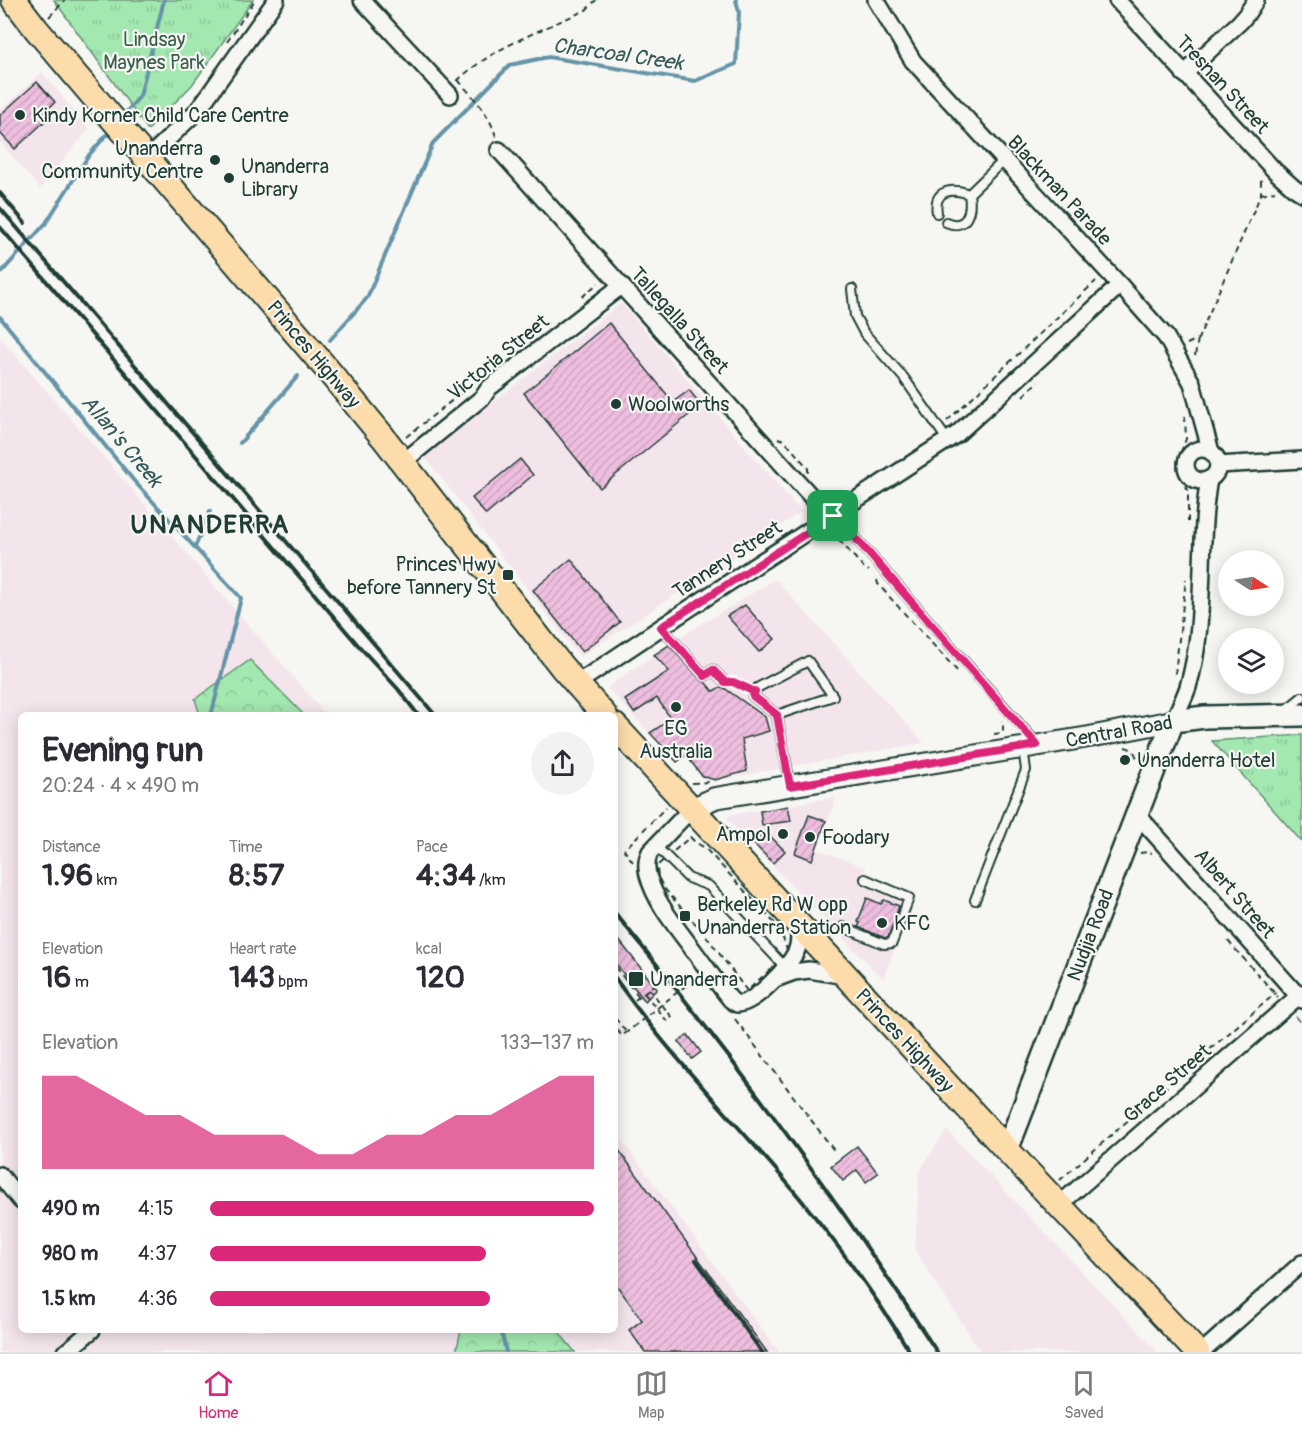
<!DOCTYPE html>
<meta charset="utf-8">
<style>
:root{--surface:#fff;--page:#f2f2f3;--text:#2b2b33;--muted:#7c7c81;--line:#e1e1e2;--accent:#db2777}
body{margin:0;font-family:Pangolin,sans-serif;background:var(--page);color:var(--text);height:100vh;display:flex;flex-direction:column;font-size:22px;white-space:nowrap}
*{box-sizing:border-box;margin:0}
p{font-size:20px;color:var(--muted)}
.icon{flex:none;width:33px;height:33px;fill:none;stroke:currentColor;stroke-width:2;stroke-linecap:round;stroke-linejoin:round}
.map{position:relative;flex:1;overflow:hidden}
.panel{position:absolute;left:18px;top:712px;width:600px;height:621px;display:flex;flex-direction:column;background:var(--surface);border-radius:9px;box-shadow:0 3px 15px #0003}
.panel>*{flex:none}
.needle{width:39px;rotate:102deg}
.controls{position:absolute;left:1218px;top:550px;display:grid;gap:12px}
.controls a{display:grid;place-items:center;width:66px;height:66px;border-radius:50%;background:var(--surface);box-shadow:0 3px 15px #0003;font-size:30px}
.pin{position:absolute;display:grid;place-items:center;width:51px;height:51px;color:#fff;margin:-26px;border-radius:12px;box-shadow:0 3px 9px #0006}
.round{display:grid;place-items:center;flex:none;width:63px;height:63px;border-radius:32px;background:var(--page)}
.summary{display:flex;align-items:center;justify-content:space-between;height:102px;padding:0 24px}
h1{font-size:33px;font-weight:700;line-height:45px}
.figures{display:grid;grid-template-columns:repeat(3,1fr);gap:9px;height:102px;padding:6px 24px}
.figures div{display:grid;align-content:center}
.figures b{font-size:30px;font-weight:700}
.figures small{font-size:16px;font-weight:400}
.figures p{font-size:16px}
.chart{height:168px;padding:12px 24px}
.chart p{display:flex;justify-content:space-between}
.chart svg{width:100%;height:108px;margin-top:6px;fill:var(--accent);opacity:.7}
ul{padding:0 24px;list-style:none;font-size:20px}
li{display:grid;grid-template-columns:96px 72px 1fr;align-items:center;height:45px}
li i{height:15px;border-radius:8px;background:var(--accent)}
.tabs{display:flex;justify-content:space-around;align-items:center;height:84px;border-top:2px solid var(--line);background:var(--surface);font-size:16px;color:var(--muted)}
.tabs a{display:grid;justify-items:center;gap:3px}
.tabs .current{color:var(--accent)}
.map>svg:first-child{display:block}
</style>
<div class="map">
<svg width="1302" height="1352" viewBox="0 0 1302 1352">
<defs>
<pattern id="forest-crowns" width="20" height="18" patternUnits="userSpaceOnUse" patternTransform="scale(1.5)"><rect width="20" height="18" fill="#a3e7b1"/><path d="M2 6a3 3 0 1 1 6 0M12 15a3 3 0 1 1 6 0" fill="none" stroke="#8cc799"/></pattern>
<pattern id="park-tufts" width="24" height="20" patternUnits="userSpaceOnUse" patternTransform="scale(1.5)"><rect width="24" height="20" fill="#a3e7b1"/><path d="M3 7l-1-3M5 7V3M7 7l1-3M15 17l-1-3M17 17v-4M19 17l1-3" fill="none" stroke="#8cc799"/></pattern>
<pattern id="building-hatch" width="6" height="6" patternUnits="userSpaceOnUse" patternTransform="scale(1.5)"><rect width="6" height="6" fill="#eebedf"/><path d="M-1 1l2-2M0 6l6-6M5 7l2-2" fill="none" stroke="#cca4c0"/></pattern>
</defs>
<rect width="100%" height="100%" fill="#f6f6f2"/>
<filter id="ink" filterUnits="userSpaceOnUse"><feTurbulence type="fractalNoise" baseFrequency=".0167" numOctaves="2"/><feDisplacementMap in="SourceGraphic" scale="12" xChannelSelector="R" yChannelSelector="G"/><feConvolveMatrix kernelMatrix="1 2 1 2 8 2 1 2 1" color-interpolation-filters="sRGB"/></filter>
<g filter="url(#ink)">
<g fill="#f4e5ec">
<polygon points="42,72 89,129 40,189 0,142 0,111"/>
<polygon points="621,303 801,512 580,657 424,456"/>
<polygon points="0,337 326,715 21,716 21,1330 615,1330 615,1131 779,1352 0,1352"/>
<polygon points="775,579 924,743 715,780 702,776 687,756 677,762 607,688 671,643"/>
<polygon points="836,797 818,850 865,867 862,877 915,893 883,979 727,819 729,815"/>
<polygon points="947,1130 1158,1352 981,1352 915,1251 919,1175 923,1165"/>
</g>
<g fill="url(#forest-crowns)" stroke="#619272" stroke-width="1.5">
<polygon points="250,660 304,715 200,715 195,699"/>
<polygon points="461,1330 558,1331 575,1352 456,1352"/>
</g>
<g fill="url(#park-tufts)" stroke="#619272" stroke-width="1.5">
<polygon points="54,0 253,0 192,85 148,130"/>
<polygon points="1302,735 1302,842 1212,741"/>
</g>
<g fill="none" stroke-linecap="round" stroke-linejoin="round">
<g stroke="#6594a7" stroke-width="4">
<polyline points="123,116 140,96 164,0"/>
<polyline points="0,274 46,223 89,155 110,131"/>
<polyline points="0,317 134,481 241,598 211,716"/>
<polyline points="330,340 367,298 433,143 510,65 548,57 695,81 736,64 739,12 736,0"/>
<polyline points="240,443 298,376"/>
<polyline points="195,547 210,511"/>
<polyline points="501,1330 506,1352"/>
</g>
</g>
<g fill="url(#building-hatch)" stroke="#1f3d34" stroke-width="1.5">
<polygon points="37,82 55,102 41,116 45,121 15,149 0,133 0,115"/>
<polygon points="609,323 673,402 689,390 701,405 600,488 524,393"/>
<polygon points="520,459 533,475 486,515 472,498"/>
<polygon points="571,559 620,622 582,652 533,590"/>
<polygon points="745,605 775,639 759,652 727,616"/>
<polygon points="669,645 701,680 705,682 713,691 721,687 724,688 765,717 769,731 742,739 747,771 715,780 702,776 686,755 677,762 650,733 671,719 657,698 634,713 625,700 669,671 654,655"/>
<polygon points="788,806 791,821 762,825 760,811"/>
<polygon points="809,815 826,821 812,860 795,853"/>
<polygon points="765,831 785,851 773,863 753,843"/>
<polygon points="867,898 881,904 884,900 899,906 888,938 885,938 858,927 860,923 858,922"/>
<polygon points="615,935 657,989 645,1001 615,963"/>
<polygon points="688,1035 701,1052 692,1059 679,1042"/>
<polygon points="615,1145 767,1352 645,1352 629,1330 642,1320 615,1283"/>
<polygon points="857,1146 878,1173 866,1182 857,1170 843,1181 831,1166"/>
</g>
<g fill="none" stroke-linecap="round" stroke-linejoin="round">
<g stroke="#1f3d34" stroke-width="12">
<g id="service">
<polyline points="969,194 1004,160"/>
<path d="M937,213C933,189 952,188 969,194"/>
<path d="M946,222C967,231 972,211 969,194"/>
<polyline points="852,289 855,316 864,333 904,378 948,441"/>
<polyline points="833,516 845,526 1036,743"/>
<polyline points="661,627 705,676 713,670 725,682"/>
<polyline points="1286,710 1302,697"/>
<polyline points="777,715 833,696 808,661 757,688 753,696 777,715 790,784"/>
<polyline points="656,846 688,878 709,886 785,967"/>
<polyline points="975,900 1026,770 1023,748"/>
<polyline points="843,927 884,944 892,943 909,898 865,879"/>
</g>
</g>
<g stroke="#1f3d34" stroke-width="20">
<g id="minor">
<polyline points="362,0 450,95"/>
<polyline points="876,0 913,61 1120,285 1166,337 1192,383 1211,452"/>
<polyline points="1117,0 1275,171 1294,188 1302,193"/>
<polyline points="1184,74 1240,22 1246,15 1256,0"/>
<polyline points="499,150 818,504 833,516"/>
<polyline points="147,159 198,110 276,0"/>
<circle cx="1202" cy="465" r="16"/>
<polyline points="403,462 483,397 489,388 621,286"/>
<polyline points="1218,465 1302,460"/>
<polyline points="576,684 690,608 957,434 1120,285"/>
<path d="M1173,721C1178,710 1184,699 1188,687C1208,619 1197,547 1209,479"/>
<path d="M691,809L650,852C646,860 646,867 648,875C656,905 679,930 697,955C708,970 719,986 731,1000L737,1004C755,1004 788,967 796,952C800,943 799,934 798,924"/>
<polyline points="1136,813 1302,1000"/>
<polyline points="775,979 794,972 809,970 845,976"/>
<polyline points="0,1175 21,1201"/>
<polyline points="1059,1205 1302,993"/>
<polyline points="66,1352 92,1330"/>
<polyline points="1202,1352 1302,1263"/>
</g>
</g>
<g stroke="#1f3d34" stroke-width="24">
<polyline id="tertiary" points="691,809 715,798 1089,737 1173,721"/>
</g>
<g stroke="#1f3d34" stroke-width="26">
<polyline id="secondary" points="1007,1150 1173,721 1205,717 1302,715"/>
</g>
<g stroke="#1f3d34" stroke-width="28">
<g id="primary">
<polyline points="14,0 37,30 129,138 326,368 383,437 562,667 605,716"/>
<polyline points="615,726 1007,1150 1197,1352"/>
</g>
</g>
<g stroke="#1f3d34" stroke-width="2" stroke-dasharray="6 4.5" stroke-linecap="butt">
<polyline points="49,17 65,0"/>
<polyline points="227,42 255,0"/>
<path d="M458,80C473,97 490,114 496,137"/>
<path d="M457,81C493,47 542,30 586,10L596,0"/>
<polyline points="1261,194 1275,191"/>
<polyline points="582,297 598,283"/>
<polyline points="1187,344 1198,339 1261,194 1261,178"/>
<polyline points="1195,356 1198,339"/>
<polyline points="1023,396 1038,381"/>
<polyline points="1185,416 1186,439 1177,462 1178,473 1188,490 1188,522"/>
<polyline points="947,421 1096,281"/>
<polyline points="406,437 474,383"/>
<polyline points="778,438 784,440 808,468 808,473"/>
<polyline points="836,532 834,534 864,568 869,571"/>
<polyline points="877,580 878,584 894,602 960,674"/>
<polyline points="1175,674 1186,579"/>
<polyline points="994,734 1003,733 1003,723 1002,721"/>
<path d="M1125,747C1134,749 1135,753 1138,761"/>
<polyline points="692,783 710,782"/>
<path d="M690,837L695,842L705,848L780,929L788,953L747,991L707,937L663,887C659,879 655,872 659,864Z"/>
<polyline points="1140,853 1148,852 1152,853"/>
<polyline points="633,862 624,850 666,807"/>
<polyline points="1228,941 1278,997"/>
<polyline points="615,967 639,997"/>
<polyline points="644,993 667,1021 672,1017 649,989"/>
<polyline points="635,1000 657,982"/>
<polyline points="1296,1017 1302,1024"/>
<polyline points="615,1018 627,1033"/>
<polyline points="735,1019 836,1153"/>
<polyline points="615,1028 617,1030"/>
<polyline points="1060,1180 1188,1068 1276,993"/>
</g>
<use href="#service" stroke="#f6f6f2" stroke-width="8"/>
<use href="#minor" stroke="#f6f6f2" stroke-width="15"/>
<use href="#tertiary" stroke="#f6f6f2" stroke-width="20"/>
<use href="#secondary" stroke="#f6f6f2" stroke-width="21"/>
<use href="#primary" stroke="#fddcac" stroke-width="24"/>
<g stroke="#1f3d34" stroke-width="4">
<polyline points="0,193 25,223"/>
<polyline points="0,208 436,716"/>
<polyline points="0,227 358,645 398,689 419,716"/>
<path d="M615,913C730,1053 838,1200 937,1352"/>
<path d="M615,978C663,1047 722,1108 777,1171C826,1228 871,1288 910,1352"/>
<polyline points="696,1260 762,1352"/>
</g>
<polyline stroke="#1f3d34" stroke-width="2" stroke-dasharray="6 4.5" stroke-linecap="butt" points="617,1030 622,1036 698,976 704,983"/>
</g>
</g>
<g fill="none" stroke-linecap="round" stroke-linejoin="round" filter="url(#ink)">
<g stroke="#fff" stroke-width="12">
<polygon id="route" points="833,516 845,526 1037,745 790,786 777,715 753,696 755,692 733,682 725,682 713,670 705,676 661,627"/>
</g>
<use href="#route" stroke="#db2777" stroke-width="8"/>
</g>
<g fill="#1f3d34" stroke="#f6f6f2" stroke-width="2">
<circle cx="20" cy="115" r="6"/>
<circle cx="215" cy="160" r="6"/>
<circle cx="229" cy="178" r="6"/>
<circle cx="616" cy="404" r="6"/>
<rect x="502" y="569" width="12" height="12" rx="3"/>
<circle cx="676" cy="707" r="6"/>
<circle cx="1125" cy="760" r="6"/>
<circle cx="783" cy="834" r="6"/>
<circle cx="810" cy="837" r="6"/>
<rect x="679" y="910" width="12" height="12" rx="3"/>
<circle cx="882" cy="923" r="6"/>
<rect x="628" y="971" width="16" height="16" rx="3"/>
</g>
<g text-anchor="middle" stroke-width="4.5" stroke-linejoin="round" paint-order="stroke">
<g font-size="20" fill="#395f4d" stroke="#f6f6f2">
<text x="154" y="46">Lindsay<tspan x="154" dy="23">Maynes Park</tspan></text>
</g>
<g font-size="20" fill="#1f3d34" stroke="#f6f6f2">
<text transform="translate(1223 84) rotate(47)" y="7">Tresnan Street</text>
<text transform="translate(1060 190) rotate(47)" y="7">Blackman Parade</text>
<text transform="translate(680 320) rotate(48)" y="7">Tallegalla Street</text>
<text transform="translate(314 354) rotate(50)" y="7">Princes Highway</text>
<text transform="translate(498 357) rotate(-39)" y="7">Victoria Street</text>
<text transform="translate(727 559) rotate(-33)" y="7">Tannery Street</text>
<text transform="translate(1119 731) rotate(-10)" y="7">Central Road</text>
<text transform="translate(1235 893) rotate(49)" y="7">Albert Street</text>
<text transform="translate(1090 935) rotate(-69)" y="7">Nudjia Road</text>
<text transform="translate(905 1040) rotate(47)" y="7">Princes Highway</text>
<text transform="translate(1167 1083) rotate(-41)" y="7">Grace Street</text>
</g>
<g font-size="20" fill="#1f3d34" stroke="#f6f6f2" text-anchor="start">
<text x="32" y="122">Kindy Korner Child Care Centre</text>
<text x="203" y="155" text-anchor="end">Unanderra<tspan x="203" dy="23">Community Centre</tspan></text>
<text x="241" y="173">Unanderra<tspan x="241" dy="23">Library</tspan></text>
<text x="628" y="411">Woolworths</text>
<text x="496" y="571" text-anchor="end">Princes Hwy<tspan x="496" dy="23">before Tannery St</tspan></text>
<text x="676" y="735" text-anchor="middle">EG<tspan x="676" dy="23">Australia</tspan></text>
<text x="1137" y="767">Unanderra Hotel</text>
<text x="771" y="841" text-anchor="end">Ampol</text>
<text x="822" y="844">Foodary</text>
<text x="697" y="911">Berkeley Rd W opp<tspan x="697" dy="23">Unanderra Station</tspan></text>
<text x="894" y="930">KFC</text>
<text x="650" y="986">Unanderra</text>
</g>
<g font-size="21" font-style="italic" fill="#365a5a" stroke="#f6f6f2">
<text transform="translate(618 54) rotate(8)" y="7">Charcoal Creek</text>
<text transform="translate(122 441) rotate(50)" y="7">Allan's Creek</text>
</g>
<g font-size="26" font-weight="bold" letter-spacing="1.5" fill="#1f3d34" stroke="#f6f6f2">
<text x="210" y="533">UNANDERRA</text>
</g>
</g>
</svg>
<div class="controls">
<a><svg class="needle" viewBox="-14 -14 28 28"><path d="M0-13l5 13h-10z" fill="#e53935"/><path d="M0 13l5-13h-10z" fill="#7c7c81"/></svg></a>
<a><svg class="icon" aria-label="layers" viewBox="0 0 24 24"><path d="M12 4l9 5-9 5-9-5zM3 14l9 5 9-5"/></svg></a>
</div>
<div class="pin" style="left:833px;top:516px;background:#1e9e55"><svg class="icon" aria-label="arrive" viewBox="0 0 24 24"><path d="M6 21V4h12l-3 4 3 4H6"/></svg></div>
<section class="panel">
<div class="summary"><div><h1>Evening run</h1><p>20:24 · 4 × 490 m</p></div><a class="round"><svg class="icon" aria-label="share" viewBox="0 0 24 24"><path d="M12 15V3M7 8l5-5 5 5M5 13v7h14v-7"/></svg></a></div>
<div class="figures">
<div><p>Distance</p><b>1.96<small> km</small></b></div>
<div><p>Time</p><b>8:57</b></div>
<div><p>Pace</p><b>4:34<small> /km</small></b></div>
</div>
<div class="figures">
<div><p>Elevation</p><b>16<small> m</small></b></div>
<div><p>Heart rate</p><b>143<small> bpm</small></b></div>
<div><p>kcal</p><b>120</b></div>
</div>
<div class="chart"><p><span>Elevation</span>133–137 m</p>
<svg viewBox="0 0 160 44" preserveAspectRatio="none"><path d="M0 44V6L10 6L20 14L30 22L40 22L50 30L60 30L70 30L80 38L90 38L100 30L110 30L120 22L130 22L140 14L150 6L160 6V44z"/></svg>
</div>
<ul>
<li><b>490 m</b>4:15<i style="width:100%"></i></li>
<li><b>980 m</b>4:37<i style="width:72%"></i></li>
<li><b>1.5 km</b>4:36<i style="width:73%"></i></li>
</ul>
</section>
</div>
<nav class="tabs">
<a class="current"><svg class="icon" aria-label="home" viewBox="0 0 24 24"><path d="M3 11l9-7 9 7M6 9v11h12V9"/></svg>Home</a>
<a><svg class="icon" aria-label="map" viewBox="0 0 24 24"><path d="M3 6l6-2 6 2 6-2v14l-6 2-6-2-6 2zM9 4v14M15 6v14"/></svg>Map</a>
<a><svg class="icon" aria-label="saved" viewBox="0 0 24 24"><path d="M7 4h10v16l-5-4-5 4z"/></svg>Saved</a>
</nav>
